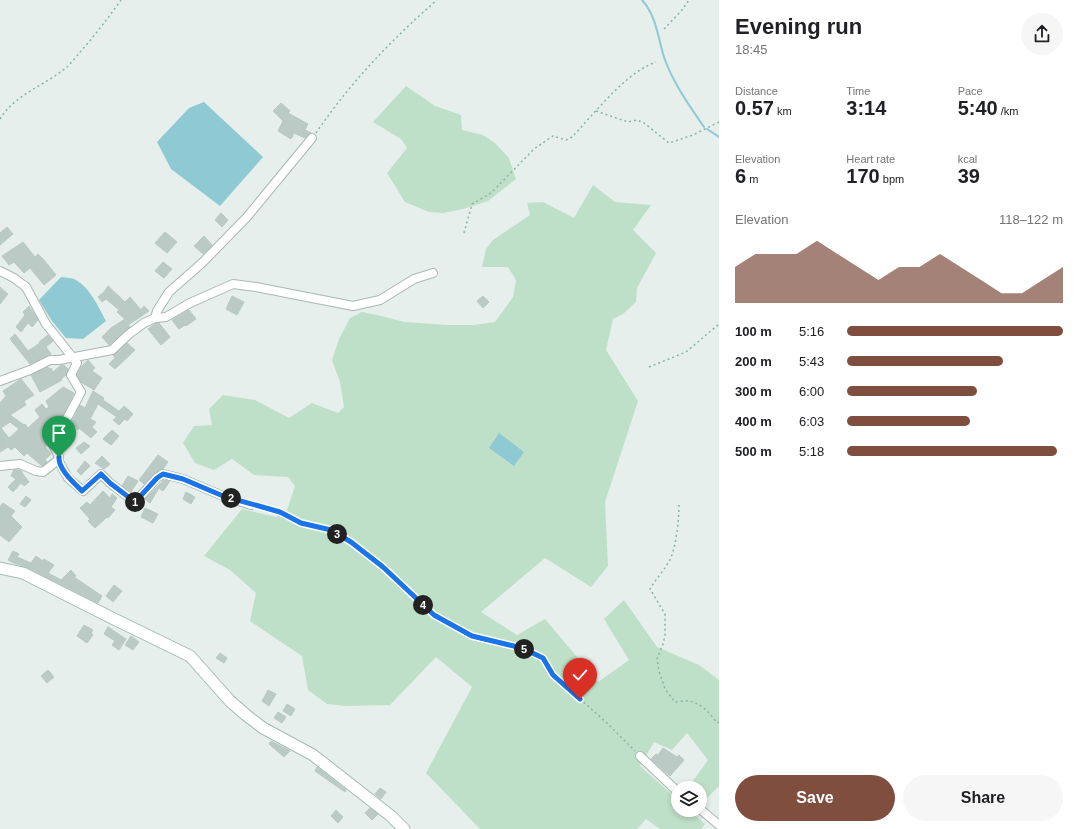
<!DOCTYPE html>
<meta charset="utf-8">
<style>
:root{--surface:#fff;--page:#f6f6f6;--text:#202124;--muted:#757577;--accent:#7f4e3f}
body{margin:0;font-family:Helvetica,sans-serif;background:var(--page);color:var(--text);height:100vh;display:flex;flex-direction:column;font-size:15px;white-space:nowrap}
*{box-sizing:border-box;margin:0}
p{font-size:13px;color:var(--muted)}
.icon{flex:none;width:22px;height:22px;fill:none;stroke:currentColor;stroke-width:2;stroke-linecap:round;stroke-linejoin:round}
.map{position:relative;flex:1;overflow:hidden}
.panel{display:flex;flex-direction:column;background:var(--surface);width:360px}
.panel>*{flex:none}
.controls{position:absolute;left:671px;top:781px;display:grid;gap:8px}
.controls a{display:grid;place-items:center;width:36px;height:36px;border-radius:50%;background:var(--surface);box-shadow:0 2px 6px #0003;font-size:20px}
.pin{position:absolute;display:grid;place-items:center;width:34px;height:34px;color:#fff;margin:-41px -17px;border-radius:50% 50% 50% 0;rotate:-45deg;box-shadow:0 0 4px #0007}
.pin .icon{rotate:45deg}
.km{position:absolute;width:20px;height:20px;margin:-10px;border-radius:50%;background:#222;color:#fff;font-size:11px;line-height:20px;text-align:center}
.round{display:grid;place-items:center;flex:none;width:42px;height:42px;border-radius:21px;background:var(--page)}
.overview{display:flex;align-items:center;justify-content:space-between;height:68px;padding:0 16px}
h1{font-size:22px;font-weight:800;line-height:30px}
.metrics{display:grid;grid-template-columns:repeat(3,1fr);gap:6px;height:68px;padding:4px 16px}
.metrics div{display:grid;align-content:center}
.metrics b{font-size:20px;font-weight:800}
.metrics small{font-size:11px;font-weight:400}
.metrics p{font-size:11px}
.chart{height:112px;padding:8px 16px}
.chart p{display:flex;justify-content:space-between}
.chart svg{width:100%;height:72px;margin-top:4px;fill:var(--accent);opacity:.7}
.action{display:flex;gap:8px;margin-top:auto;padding:8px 16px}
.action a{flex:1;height:46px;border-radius:24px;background:var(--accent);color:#fff;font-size:16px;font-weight:800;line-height:46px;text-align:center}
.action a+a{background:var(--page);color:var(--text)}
ul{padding:0 16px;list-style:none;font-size:13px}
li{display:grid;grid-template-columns:64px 48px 1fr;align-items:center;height:30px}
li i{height:10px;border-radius:5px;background:var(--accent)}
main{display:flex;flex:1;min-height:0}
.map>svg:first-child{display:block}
</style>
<main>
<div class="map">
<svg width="719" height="829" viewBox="0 0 719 829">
<rect width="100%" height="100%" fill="#e6efeb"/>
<g fill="#bfe0c8">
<polygon points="406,86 435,106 461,115 462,130 483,135 495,143 509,158 516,179 488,201 463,209 443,213 429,212 405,202 387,173 407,148 401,139 373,122"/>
<polygon points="593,185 615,202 651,205 633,230 656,253 637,288 636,302 623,314 613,319 606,350 638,401 605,502 608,566 591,587 545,558 481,612 517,635 545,619 598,682 629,660 604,619 624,600 657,647 699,665 719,680 719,786 704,801 700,794 700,788 697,788 693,781 708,760 687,733 672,750 654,742 640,766 678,800 678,810 689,810 705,824 701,829 660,829 646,819 637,829 480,829 426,773 472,687 436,657 390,705 346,706 327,704 308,690 302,656 250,621 256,593 230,570 204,556 242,509 276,517 287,510 295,486 288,477 254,475 232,459 214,470 195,463 183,443 194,426 212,425 209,409 223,395 255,400 289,418 312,403 338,413 344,407 340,382 332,360 339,339 350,318 362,312 377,315 405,322 447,325 474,325 495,322 513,297 516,280 508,267 482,267 486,249 493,240 530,215 527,203 543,202 574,218"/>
</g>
<g fill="#8ec9d4">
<polygon points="204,102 263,157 220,206 171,169 157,142 189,108"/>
<path d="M61,277C65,277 70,278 74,279C89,286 98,306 106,321L83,339L66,338L52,321L39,300Z"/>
<polygon points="499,433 524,452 514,466 489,448"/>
</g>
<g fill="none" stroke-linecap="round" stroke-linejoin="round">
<g stroke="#8ec9d4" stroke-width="2">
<path d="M642,0C657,16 658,40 665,60C674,84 689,105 704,127"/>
<polyline points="707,129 719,137"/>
</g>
</g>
<g fill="#bbcac4" stroke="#b8c9c2" fill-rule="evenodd">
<polygon points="281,103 290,111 288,113 308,124 305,130 311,133 305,138 294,133 291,139 278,131 283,121 273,111"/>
<polygon points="221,213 228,220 222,227 215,220"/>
<polygon points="7,227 13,234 0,245 0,233"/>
<polygon points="165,232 177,242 167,253 155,243"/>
<polygon points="204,236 212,245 203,254 194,246"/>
<polygon points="23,242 35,257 38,254 44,260 56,275 44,285 30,268 24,273 14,262 9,265 2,256"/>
<polygon points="163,262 172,269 164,278 155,271"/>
<polygon points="108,286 125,302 130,297 141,310 144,306 149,311 128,325 130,327 109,345 102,337 111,328 125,319 117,312 119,310 106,299 102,302 98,297 104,292"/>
<polygon points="0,287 8,294 0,304"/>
<polygon points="232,296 244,302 237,315 226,309"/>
<polygon points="483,296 489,302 483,308 477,301"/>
<polygon points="29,306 38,320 32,327 28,323 21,332 16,327 25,315 23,312"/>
<polygon points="189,310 196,319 186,326 185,325 179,329 172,320"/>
<polygon points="156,323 159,323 170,337 161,345 148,329"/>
<polygon points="15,334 28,351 40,343 39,342 48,335 53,341 46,347 51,354 30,364 10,339"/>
<polygon points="127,343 135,350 115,369 109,364 115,358 113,355"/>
<polygon points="88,360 95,368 92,371 102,378 94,390 81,382 77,375 81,367"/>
<polygon points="61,365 64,365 68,369 66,375 61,379 62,380 40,392 31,375 48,367 49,369 51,368 53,372"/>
<path d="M21,379L34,395L24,401L26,405L10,415L24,425L25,424L28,428L40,417L35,410L42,404L46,409L49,407L46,401L63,387L74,393L48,445L45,447L51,454L45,460L47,462L42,466L27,453L24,456L15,447L11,450L8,447L0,452V403L6,396L3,391ZM10,422L19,429L9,438L1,428Z"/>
<polygon points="93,391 104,398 103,400 119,411 124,406 133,414 127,421 125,419 119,425 113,420 117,417 98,404 90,419 96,422 92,427 97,432 91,438 79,428 78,430 72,422 80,405 85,408"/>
<polygon points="112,430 119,436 111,445 103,439"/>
<polygon points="66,432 74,436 69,445 62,440"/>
<polygon points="84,442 90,446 81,454 76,448"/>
<polygon points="158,455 168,462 163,469 154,474 144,484 139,480"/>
<polygon points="102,456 110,464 104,469 95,463"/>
<polygon points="85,461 90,466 81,475 77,471"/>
<polygon points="14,470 19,470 22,471 22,473 29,482 24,486 21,483 13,492 8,487 16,479 11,476"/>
<polygon points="128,476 138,481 131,492 122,486"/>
<polygon points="164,480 170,481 163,491 159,488 150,503 145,499"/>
<polygon points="103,491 110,498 112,494 117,498 111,507 115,510 108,518 107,517 95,528 88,521 90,519 80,508 87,502 90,505"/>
<polygon points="186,492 195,497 191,504 183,499"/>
<polygon points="26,496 31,500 25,507 20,504"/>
<polygon points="3,503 15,511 11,516 22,527 9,542 0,535 0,507"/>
<polygon points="145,508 158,514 153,523 141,517"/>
<polygon points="13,551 19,554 17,557 31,563 36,556 43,561 44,559 54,565 48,573 61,580 71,570 76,576 74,577 102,596 98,603 26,567 14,563 8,560"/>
<polygon points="114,585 122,591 113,602 106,596"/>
<polygon points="84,625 93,630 91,633 93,635 87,643 77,636"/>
<polygon points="108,627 126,639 119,650 112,645 115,641 104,634"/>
<polygon points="131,636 139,642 133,650 125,645"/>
<polygon points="220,653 227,658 224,663 216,658"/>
<polygon points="48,670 54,677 47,683 41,676"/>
<polygon points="268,690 276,694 269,706 262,701"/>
<polygon points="287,704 295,709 291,716 283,711"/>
<polygon points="278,712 286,717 282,723 274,718"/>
<polygon points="271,741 290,751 284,757 269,744"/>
<polygon points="663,748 677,757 679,755 684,760 670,776 651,759 656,754 658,755"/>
<polygon points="317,767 346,790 345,792 315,771"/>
<polygon points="380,788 386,792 381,799 375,794"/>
<polygon points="370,808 378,814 372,820 365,813"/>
<polygon points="336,810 343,817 338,823 331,816"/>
</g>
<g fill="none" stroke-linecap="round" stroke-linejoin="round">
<g stroke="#a8b8b2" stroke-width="10">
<g id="street">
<polyline points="0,271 14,278 26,287 46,324 77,363 71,375 81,392 53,445 59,457 58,460"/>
<polyline points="155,318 157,311 169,292 202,263 247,217 312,138"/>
<polyline points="0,381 30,370 50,360 59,360 112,350 129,334 144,323 155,318 166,317 190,303 233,284 256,287 353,306 380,300 414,279 433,273"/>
<polyline points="0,466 20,464 36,471 43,472 58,460 68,478 83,491 101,474 110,483 135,502 157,478 163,474 183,479 223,496 251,505"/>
<polyline points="640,756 678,792"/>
<polyline points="700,809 719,825"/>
</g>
</g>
<g stroke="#a4bbb3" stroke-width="13">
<polyline id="secondary" points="0,568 23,573 112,618 190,656 230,701 246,715 263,728 313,755 391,816 404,829"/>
</g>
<g stroke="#86b3a5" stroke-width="1.5" stroke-dasharray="2 3" stroke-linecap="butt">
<polyline points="664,29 682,10 689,0"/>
<polyline points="596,111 628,122 637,120 644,123 669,143 693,135 719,122"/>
<path d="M0,119C15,94 46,85 67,67C72,62 77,56 81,51C96,34 108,18 121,0"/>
<path d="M316,133C350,83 391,40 437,0"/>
<path d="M464,233L472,204L491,193L534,149L553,136L566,140L572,137C595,113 625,73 656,62"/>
<polyline points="649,367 686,352 719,324"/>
<path d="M679,505C679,519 676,552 668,563C663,572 655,580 650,589L665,614V635L663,644L657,659L659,671L665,689L675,702C679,702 684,700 688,701C700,702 710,713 717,723L719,722"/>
<polyline points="258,506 280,512 301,523 331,530 351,543 383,567 434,615 472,636 522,648 543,658 553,675 607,723 635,751"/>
</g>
<use href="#street" stroke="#fff" stroke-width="8"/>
<use href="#secondary" stroke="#fff" stroke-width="11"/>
</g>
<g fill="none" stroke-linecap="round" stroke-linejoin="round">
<g stroke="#fff" stroke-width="8">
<path id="route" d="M59,457C58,469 74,483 82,491L101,474L110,483L135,502L157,478L163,474L183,479L223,496L280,512L301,523L331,530L351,542L383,567L434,615L472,636L522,648L543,658L553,675L580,699"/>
</g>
<use href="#route" stroke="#1a73e8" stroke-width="5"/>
</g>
</svg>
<div class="controls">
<a><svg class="icon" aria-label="layers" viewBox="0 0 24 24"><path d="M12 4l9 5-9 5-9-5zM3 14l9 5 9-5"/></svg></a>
</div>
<div class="pin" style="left:59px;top:457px;background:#1e9e55"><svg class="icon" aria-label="arrive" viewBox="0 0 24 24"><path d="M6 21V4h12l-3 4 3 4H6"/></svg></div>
<div class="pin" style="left:580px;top:699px;background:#d93025"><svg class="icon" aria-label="check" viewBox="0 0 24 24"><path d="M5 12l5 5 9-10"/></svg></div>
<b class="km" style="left:135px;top:502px">1</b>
<b class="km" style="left:231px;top:498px">2</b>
<b class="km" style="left:337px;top:534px">3</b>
<b class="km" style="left:423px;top:605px">4</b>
<b class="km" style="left:524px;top:649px">5</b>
</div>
<section class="panel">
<div class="overview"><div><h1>Evening run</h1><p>18:45</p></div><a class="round"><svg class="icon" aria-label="share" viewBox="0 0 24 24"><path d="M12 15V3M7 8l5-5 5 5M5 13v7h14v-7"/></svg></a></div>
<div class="metrics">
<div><p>Distance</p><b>0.57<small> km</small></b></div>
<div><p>Time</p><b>3:14</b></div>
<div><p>Pace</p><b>5:40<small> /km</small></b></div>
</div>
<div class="metrics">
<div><p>Elevation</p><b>6<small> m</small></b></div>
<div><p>Heart rate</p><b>170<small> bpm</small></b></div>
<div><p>kcal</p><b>39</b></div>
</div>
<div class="chart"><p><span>Elevation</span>118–122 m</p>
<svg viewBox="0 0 160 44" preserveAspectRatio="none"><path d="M0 44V22L10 14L20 14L30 14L40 6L50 14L60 22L70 30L80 22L90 22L100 14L110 22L120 30L130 38L140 38L150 30L160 22V44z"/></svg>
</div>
<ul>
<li><b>100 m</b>5:16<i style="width:100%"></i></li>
<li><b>200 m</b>5:43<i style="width:72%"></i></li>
<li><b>300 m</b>6:00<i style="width:60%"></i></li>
<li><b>400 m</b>6:03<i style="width:57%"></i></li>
<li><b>500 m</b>5:18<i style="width:97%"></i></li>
</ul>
<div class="action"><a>Save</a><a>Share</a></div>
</section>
</main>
